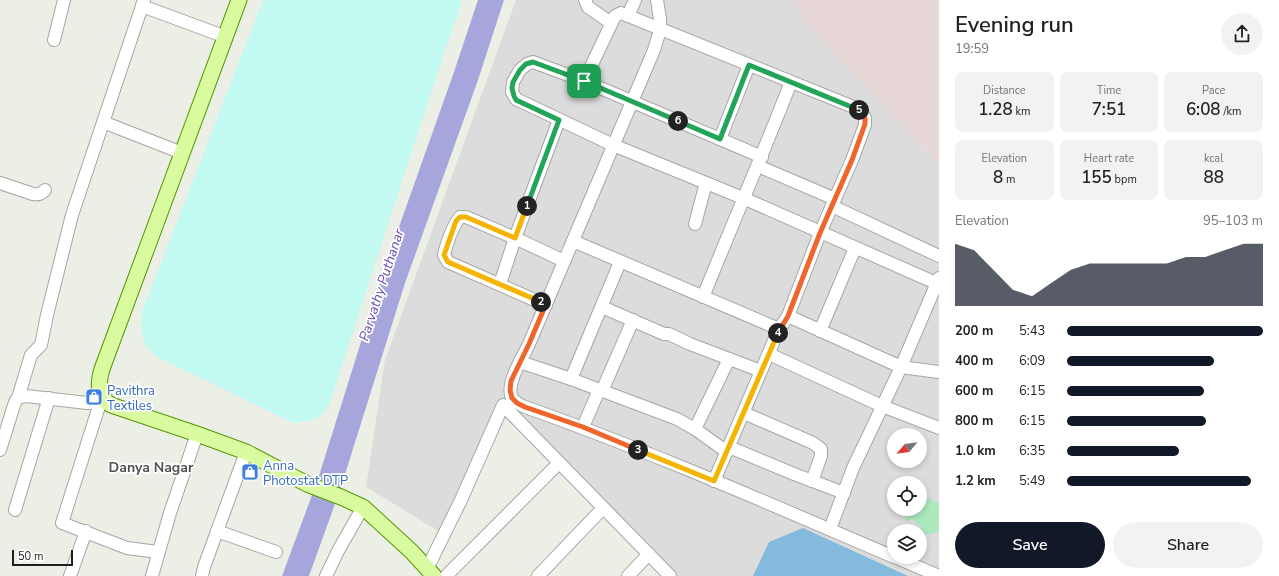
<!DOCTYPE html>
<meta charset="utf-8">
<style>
:root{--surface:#fff;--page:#f2f2f2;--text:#222;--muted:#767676;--accent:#111827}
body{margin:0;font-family:"Nunito Sans",sans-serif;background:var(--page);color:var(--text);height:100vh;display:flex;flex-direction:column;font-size:15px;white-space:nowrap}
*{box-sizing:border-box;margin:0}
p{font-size:13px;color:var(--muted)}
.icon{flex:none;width:22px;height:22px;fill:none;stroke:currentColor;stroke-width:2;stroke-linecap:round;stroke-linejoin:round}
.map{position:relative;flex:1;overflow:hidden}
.sheet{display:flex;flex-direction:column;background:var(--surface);width:340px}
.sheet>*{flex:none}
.needle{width:26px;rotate:241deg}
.fabs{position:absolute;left:887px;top:428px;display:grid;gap:8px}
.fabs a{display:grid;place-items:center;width:40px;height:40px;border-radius:50%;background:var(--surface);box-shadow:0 2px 6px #0003;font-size:20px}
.scale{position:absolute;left:12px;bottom:10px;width:61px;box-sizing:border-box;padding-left:4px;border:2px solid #1f1f1f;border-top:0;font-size:11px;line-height:14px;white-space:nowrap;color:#1f1f1f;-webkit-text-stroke:3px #fff;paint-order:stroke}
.pin{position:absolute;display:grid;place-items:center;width:34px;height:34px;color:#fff;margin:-17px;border-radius:8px;box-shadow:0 2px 6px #0006}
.km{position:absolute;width:20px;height:20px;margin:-10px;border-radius:50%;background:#222;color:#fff;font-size:11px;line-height:20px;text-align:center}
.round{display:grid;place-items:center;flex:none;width:42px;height:42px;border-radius:21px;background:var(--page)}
.headline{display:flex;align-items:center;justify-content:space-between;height:68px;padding:0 16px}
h1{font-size:22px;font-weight:600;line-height:30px}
.figures{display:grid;grid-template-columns:repeat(3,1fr);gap:6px;height:68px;padding:4px 16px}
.figures div{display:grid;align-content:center;border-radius:8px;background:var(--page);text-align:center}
.figures b{font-size:17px;font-weight:600}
.figures small{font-size:11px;font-weight:400}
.figures p{font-size:11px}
.chart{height:112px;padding:8px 16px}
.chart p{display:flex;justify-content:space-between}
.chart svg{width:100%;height:72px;margin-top:4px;fill:var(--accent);opacity:.7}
.button{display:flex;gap:8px;margin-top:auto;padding:8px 16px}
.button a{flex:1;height:46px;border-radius:24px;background:var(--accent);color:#fff;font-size:16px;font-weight:600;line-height:46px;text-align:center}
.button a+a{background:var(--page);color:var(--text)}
ul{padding:0 16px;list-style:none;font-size:13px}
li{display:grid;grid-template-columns:64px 48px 1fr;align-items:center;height:30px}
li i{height:10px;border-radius:5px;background:var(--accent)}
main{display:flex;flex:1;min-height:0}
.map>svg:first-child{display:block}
</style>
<main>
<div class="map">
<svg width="939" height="576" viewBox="0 0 939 576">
<rect width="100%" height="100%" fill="#ebefe5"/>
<path fill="#dddcdc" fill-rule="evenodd" d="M516,0H792L807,24L939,164V576H673L513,404L445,535L366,487L385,360ZM894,435H920V461H894ZM894,483H920V509H894ZM894,531H920V557H894Z"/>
<polygon fill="#e8d7d7" points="792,0 939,0 939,164 807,24"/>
<path fill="#abe9bd" d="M923,487L925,498H929L937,503L939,502V518L937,522L939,523V531C932,534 927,535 920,533L919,531L921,527L912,519L907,522L904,515V509H920V488Z"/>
<polygon fill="#c2f9f1" points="263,0 462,0 458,14 445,50 329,405 317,419 294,423 155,356 145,344 141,328 142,312"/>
<polygon fill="#84badd" points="803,528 908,576 753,576 769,542"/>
<polygon fill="#a6a6dc" points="478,0 504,0 478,80 405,283 341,487 309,576 282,576 318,479 382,275 454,72"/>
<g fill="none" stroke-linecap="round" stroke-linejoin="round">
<g stroke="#a6a6a6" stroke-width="14">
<g id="minor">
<polyline points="585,0 588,7 611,23"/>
<path d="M657,0L660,19V30L654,50L529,344C523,357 505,384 512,398C515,402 520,405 525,407C650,451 772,505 894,557"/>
<polyline points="142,6 226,37"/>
<polyline points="628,16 635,0"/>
<polyline points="54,40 64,0"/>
<polyline points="584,81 615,16 621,13 856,108 862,113 865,118 865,125 852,160 820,233 788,316 779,329 714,481"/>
<polyline points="103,122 182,153"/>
<polyline points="720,139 749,65"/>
<polyline points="762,157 584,81 533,62 527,64 520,70 513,82 512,92 516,99 613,145 743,198 936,283"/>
<polyline points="758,166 835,199"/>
<path d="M0,183L33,194C39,195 41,194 45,190"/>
<polyline points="832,206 939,256"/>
<polyline points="695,224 706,183"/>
<polyline points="573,241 779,329"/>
<polyline points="500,284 515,238 559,120"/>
<path d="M703,297C732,225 763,154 791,82"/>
<path d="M546,305L448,262L444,255C446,245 453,225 460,217H466L515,238L564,261"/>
<polyline points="602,307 664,334 669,334 690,344 761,371"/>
<polyline points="788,316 901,367 939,372"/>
<polyline points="820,331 855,248"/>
<polyline points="769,354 882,406 939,428"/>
<polyline points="520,362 571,379 677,419 695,429 727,452"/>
<polyline points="571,379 620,262"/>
<polyline points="602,391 633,320"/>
<polyline points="18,398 26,396 87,403 106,402"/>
<polyline points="100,403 62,523 127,548 158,552"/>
<polyline points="744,413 813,443 821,449 821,456 812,481"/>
<polyline points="583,427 599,390"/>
<polyline points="695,429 729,359"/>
<polyline points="729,447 794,474 844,493"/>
<polyline points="0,450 15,402 18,398 31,355 41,345 47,315 72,215 144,0"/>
<polyline points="15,510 49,398"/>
<polyline points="830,529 853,468 901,367 939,278"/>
<polyline points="217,531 276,552"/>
<polyline points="895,557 939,576"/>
<polyline points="427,569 461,500 503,405 670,576"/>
<polyline points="70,576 86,531"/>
<polyline points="152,576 170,513 197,434"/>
<polyline points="202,576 204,567 246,452"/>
<polyline points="326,576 338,551 363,507"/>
<polyline points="446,576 559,463"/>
<polyline points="538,576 603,508"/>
<polyline points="628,576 649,554"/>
</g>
</g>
<g stroke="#549702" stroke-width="17">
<path id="major" d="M239,0L102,369C98,382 97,397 111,405L197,434L246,452L307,484L341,497L363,507L412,552L434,576"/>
</g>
<use href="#minor" stroke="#fff" stroke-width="12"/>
<use href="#major" stroke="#dafa9f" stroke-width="15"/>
</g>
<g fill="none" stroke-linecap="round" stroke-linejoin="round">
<g stroke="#fff" stroke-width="8">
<polyline id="split-1" points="527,206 559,120 516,100 514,96 512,88 513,82 520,70 526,64 533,62 584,81"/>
</g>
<g stroke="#fff" stroke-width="8">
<polyline id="split-2" points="527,206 515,238 466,217 460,217 456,221 444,255 448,262 541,302"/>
</g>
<g stroke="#fff" stroke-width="8">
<polyline id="split-3" points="541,302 546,304 529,344 511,381 510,390 512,398 517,403 525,407 583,427 638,450"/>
</g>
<g stroke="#fff" stroke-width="8">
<polyline id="split-4" points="638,450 714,481 778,333"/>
</g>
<g stroke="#fff" stroke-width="8">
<polyline id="split-5" points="778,333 788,316 820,233 852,160 865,124 865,118 859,110"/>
</g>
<g stroke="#fff" stroke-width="8">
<polyline id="split-6" points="678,121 720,139 749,65 859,110"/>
</g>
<g stroke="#fff" stroke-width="8">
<polyline id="split-7" points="584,81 678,121"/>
</g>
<use href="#split-1" stroke="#22a559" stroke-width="5"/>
<use href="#split-2" stroke="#f5b400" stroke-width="5"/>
<use href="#split-3" stroke="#f0652b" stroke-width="5"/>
<use href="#split-4" stroke="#f5b400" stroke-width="5"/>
<use href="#split-5" stroke="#f0652b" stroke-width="5"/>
<use href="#split-6" stroke="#22a559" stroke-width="5"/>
<use href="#split-7" stroke="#22a559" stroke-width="5"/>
</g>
<defs>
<g id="shop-square" transform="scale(0.9)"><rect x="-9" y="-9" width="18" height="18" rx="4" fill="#3f7fe0" stroke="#fff"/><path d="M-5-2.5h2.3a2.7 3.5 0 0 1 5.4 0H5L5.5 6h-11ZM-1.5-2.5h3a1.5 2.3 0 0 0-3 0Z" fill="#fff"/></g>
</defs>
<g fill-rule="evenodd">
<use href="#shop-square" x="94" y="397"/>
<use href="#shop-square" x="250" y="472"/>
</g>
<g text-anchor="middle" stroke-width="3.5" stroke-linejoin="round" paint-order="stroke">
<g font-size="13" fill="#366cbe" stroke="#fff" text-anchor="start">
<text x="107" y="395">Pavithra<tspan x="107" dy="15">Textiles</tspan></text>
<text x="263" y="470">Anna<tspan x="263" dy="15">Photostat DTP</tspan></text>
</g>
<g font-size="14" font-style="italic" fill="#674cad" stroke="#fff">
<text transform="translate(381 285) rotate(-72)" y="5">Parvathy Puthanar</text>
</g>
<g font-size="14" font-weight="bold" fill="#525252" stroke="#fff">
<text x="151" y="472">Danya Nagar</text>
</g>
</g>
</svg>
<div class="fabs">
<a><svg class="needle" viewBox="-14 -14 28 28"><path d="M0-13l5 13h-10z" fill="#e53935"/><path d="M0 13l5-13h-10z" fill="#767676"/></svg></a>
<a><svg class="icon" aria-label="locate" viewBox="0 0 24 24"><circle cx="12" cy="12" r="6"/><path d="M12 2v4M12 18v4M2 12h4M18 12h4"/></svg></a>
<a><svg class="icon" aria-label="layers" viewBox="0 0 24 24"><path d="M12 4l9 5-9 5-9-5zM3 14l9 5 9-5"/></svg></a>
</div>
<div class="scale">50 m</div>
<div class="pin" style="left:584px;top:81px;background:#1e9e55"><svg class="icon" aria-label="arrive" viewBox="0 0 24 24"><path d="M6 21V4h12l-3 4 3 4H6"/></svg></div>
<b class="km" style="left:527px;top:206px">1</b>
<b class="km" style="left:541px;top:302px">2</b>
<b class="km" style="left:638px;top:450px">3</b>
<b class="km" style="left:778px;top:333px">4</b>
<b class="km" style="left:859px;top:110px">5</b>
<b class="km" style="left:678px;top:121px">6</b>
</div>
<section class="sheet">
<div class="headline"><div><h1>Evening run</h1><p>19:59</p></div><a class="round"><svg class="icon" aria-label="share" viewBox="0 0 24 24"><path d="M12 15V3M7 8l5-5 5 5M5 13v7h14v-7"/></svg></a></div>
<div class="figures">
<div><p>Distance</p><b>1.28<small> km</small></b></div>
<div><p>Time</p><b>7:51</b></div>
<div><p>Pace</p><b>6:08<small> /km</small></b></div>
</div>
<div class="figures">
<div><p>Elevation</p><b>8<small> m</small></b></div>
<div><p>Heart rate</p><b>155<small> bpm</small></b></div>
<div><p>kcal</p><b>88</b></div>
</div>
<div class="chart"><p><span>Elevation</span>95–103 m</p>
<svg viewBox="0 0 160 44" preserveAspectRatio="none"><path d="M0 44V6L10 10L20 22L30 34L40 38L50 30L60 22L70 18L80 18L90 18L100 18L110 18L120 14L130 14L140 10L150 6L160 6V44z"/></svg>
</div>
<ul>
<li><b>200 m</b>5:43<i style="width:100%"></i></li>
<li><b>400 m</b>6:09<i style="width:75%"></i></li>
<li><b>600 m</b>6:15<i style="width:70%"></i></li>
<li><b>800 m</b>6:15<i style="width:71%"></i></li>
<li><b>1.0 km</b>6:35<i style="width:57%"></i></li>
<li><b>1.2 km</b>5:49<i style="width:94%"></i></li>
</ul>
<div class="button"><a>Save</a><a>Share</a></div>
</section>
</main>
